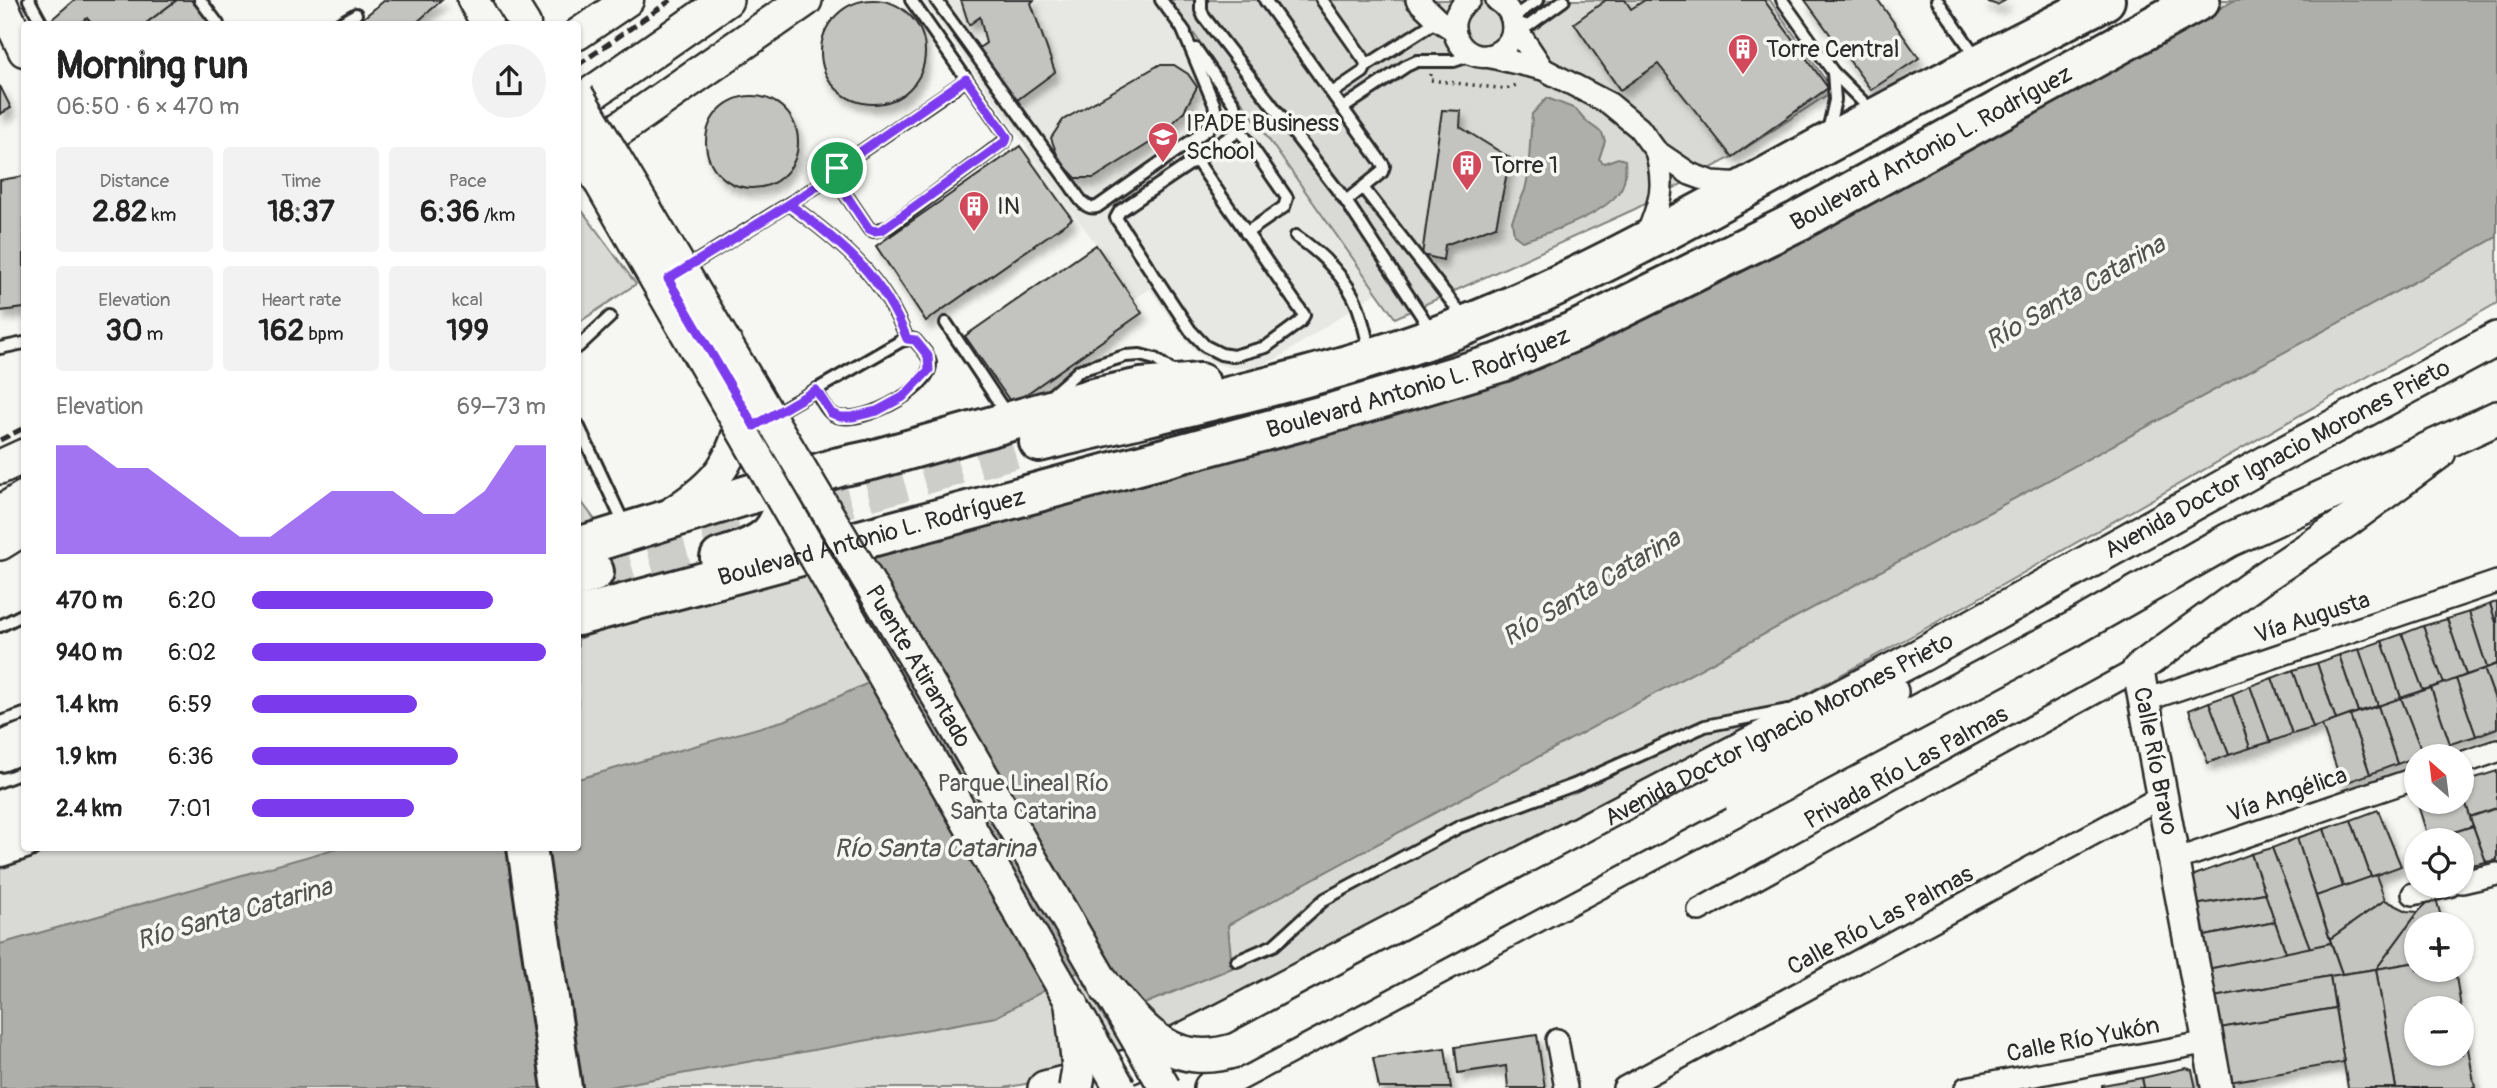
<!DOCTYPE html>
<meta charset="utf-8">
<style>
:root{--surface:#fff;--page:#f2f2f2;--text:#222;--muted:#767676;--accent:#7c3aed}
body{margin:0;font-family:Pangolin,sans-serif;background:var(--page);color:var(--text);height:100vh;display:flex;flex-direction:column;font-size:26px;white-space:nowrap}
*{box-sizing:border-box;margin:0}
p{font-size:23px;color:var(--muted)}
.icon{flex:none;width:38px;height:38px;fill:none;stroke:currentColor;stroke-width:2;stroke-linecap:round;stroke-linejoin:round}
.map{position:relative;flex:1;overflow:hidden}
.details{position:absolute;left:21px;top:21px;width:560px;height:830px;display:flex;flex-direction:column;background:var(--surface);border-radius:7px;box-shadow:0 2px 5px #0004}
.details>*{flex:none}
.needle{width:46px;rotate:332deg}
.tools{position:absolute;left:2404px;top:744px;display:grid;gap:14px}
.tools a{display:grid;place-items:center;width:70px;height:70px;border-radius:50%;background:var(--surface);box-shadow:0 2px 5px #0004;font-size:35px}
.pin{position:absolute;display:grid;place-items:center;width:60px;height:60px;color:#fff;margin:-30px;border:4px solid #fff;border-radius:50%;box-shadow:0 2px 7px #0007}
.round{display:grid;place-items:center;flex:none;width:74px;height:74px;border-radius:37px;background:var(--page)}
.headline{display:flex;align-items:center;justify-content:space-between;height:119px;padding:0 35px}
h1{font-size:38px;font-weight:700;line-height:52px}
.figures{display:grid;grid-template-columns:repeat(3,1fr);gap:10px;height:119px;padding:7px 35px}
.figures div{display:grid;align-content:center;border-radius:7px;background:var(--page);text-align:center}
.figures b{font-size:30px;font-weight:700}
.figures small{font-size:19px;font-weight:400}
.figures p{font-size:19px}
.chart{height:196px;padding:14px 35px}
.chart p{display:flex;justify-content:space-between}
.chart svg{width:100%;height:126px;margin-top:7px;fill:var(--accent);opacity:.7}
ul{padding:0 35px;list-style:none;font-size:23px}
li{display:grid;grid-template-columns:112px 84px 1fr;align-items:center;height:52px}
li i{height:18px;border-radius:9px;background:var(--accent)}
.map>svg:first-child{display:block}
</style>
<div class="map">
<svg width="2497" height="1088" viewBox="0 0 2497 1088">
<defs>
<filter id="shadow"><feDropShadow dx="4.5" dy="8" stdDeviation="3.5" flood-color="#0004"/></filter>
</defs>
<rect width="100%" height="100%" fill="#f6f6f2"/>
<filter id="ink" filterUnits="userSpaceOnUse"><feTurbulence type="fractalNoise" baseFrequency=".0143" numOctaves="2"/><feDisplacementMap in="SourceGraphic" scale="14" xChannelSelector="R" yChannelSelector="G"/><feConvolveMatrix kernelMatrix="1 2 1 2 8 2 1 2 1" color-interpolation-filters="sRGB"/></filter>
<g filter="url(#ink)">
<polygon fill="#e7e7e3" points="923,0 1180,0 1174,5 1377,292 1277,359 1254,368 1232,368 1211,362 1198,354 1186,341 1150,289 1134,298"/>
<g fill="#d9d9d5" stroke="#828280" stroke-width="2">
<polygon points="1170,0 1770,0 1833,91 1732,157 1635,209 1395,318"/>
<polygon points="2204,0 2497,0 2497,303 1928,627 1567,825 1093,1071 1004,1088 0,1088 0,841 24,847 578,847 578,639 697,597 1481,373"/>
<polygon points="578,205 636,284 578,323"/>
<polygon points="578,497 601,528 578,532"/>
</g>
<g fill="#aeaeab" stroke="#7a7a78" stroke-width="2">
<polygon points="2235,0 2497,0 2497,237 1228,925 1232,968 1105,1020 1078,972 996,1017 604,1088 0,1088 0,944 341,847 578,847 578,779 786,720 902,668 844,566 1226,460 1744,267"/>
<path d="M1547,98L1576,109L1587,122L1602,133L1605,141L1599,159L1604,163L1618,158L1625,160C1626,170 1626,183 1619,192C1603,215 1549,233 1522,241L1514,235L1512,221L1525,190L1528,176L1532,114Z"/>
</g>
<g fill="#c3c3c0" stroke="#2b2b2b" stroke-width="2" filter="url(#shadow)">
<circle cx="873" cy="52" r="52"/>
<polygon points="74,0 177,0 145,24 92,24 87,18 79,24 55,24 51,20"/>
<polygon points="177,0 191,0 211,24 145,24"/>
<polygon points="385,0 442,0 415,24 356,24"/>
<polygon points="961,0 1034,0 1031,3 1055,72 1013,103 976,50 986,43 980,17 969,25"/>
<polygon points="1606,0 1625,0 1631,9 1645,0 1764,0 1828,88 1732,157 1658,64 1620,90 1574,23"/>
<polygon points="1805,0 1878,0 1919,58 1871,90"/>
<polygon points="1983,0 2006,0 1997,5"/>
<polygon points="1159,65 1174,65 1188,74 1197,87 1183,113 1156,139 1094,178 1076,178 1059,160 1051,138 1063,120"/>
<polygon points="0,86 11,108 0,114"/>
<circle cx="752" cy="142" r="46"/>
<polygon points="1442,110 1461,111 1460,127 1510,158 1496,226 1445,245 1443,260 1422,255"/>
<polygon points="1020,146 1072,219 926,321 876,246"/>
<polygon points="24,176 24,308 0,311 0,180"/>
<polygon points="1096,245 1142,313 1012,404 965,336"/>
<polygon points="2497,602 2497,626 2490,604"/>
<polygon points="2490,604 2497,626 2497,664 2487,668 2469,612"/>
<polygon points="2469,612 2487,668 2466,675 2447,619"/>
<polygon points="2447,619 2466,675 2444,684 2423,626"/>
<polygon points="2423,626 2444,684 2423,690 2402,634"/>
<polygon points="2402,634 2423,690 2401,698 2382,641"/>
<polygon points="2382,641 2401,698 2378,706 2359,649"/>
<polygon points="2359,649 2378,706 2358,712 2339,655"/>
<polygon points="2339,655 2358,712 2336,720 2317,663"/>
<polygon points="2317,663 2336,720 2313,728 2293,670"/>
<polygon points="2497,664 2497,705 2484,669"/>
<polygon points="2484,669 2497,705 2497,728 2476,736 2456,679"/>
<polygon points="2293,670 2313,728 2292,734 2272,678"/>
<polygon points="2272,678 2292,734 2270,742 2250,686"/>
<polygon points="2456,679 2476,736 2450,744 2431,688"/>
<polygon points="2250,686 2270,742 2250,748 2232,694"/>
<polygon points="2431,688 2450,744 2423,755 2401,698"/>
<polygon points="2232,694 2250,748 2229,755 2209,702"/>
<polygon points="2401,698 2423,755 2397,764 2378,706"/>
<polygon points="2209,702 2229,755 2208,763 2189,710"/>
<polygon points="2378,706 2397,764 2370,774 2350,715"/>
<polygon points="2350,715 2370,774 2342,784 2322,725"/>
<polygon points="2497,771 2497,808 2470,817 2462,791 2462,782"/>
<polygon points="2462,791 2473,826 2429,840 2417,802 2462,802"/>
<polygon points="2497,808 2497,860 2486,862 2470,817"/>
<polygon points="2378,810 2401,866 2371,877 2351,820"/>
<polygon points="2351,820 2371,877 2343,887 2324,829"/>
<polygon points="2473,826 2486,862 2462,867 2462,840 2429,840"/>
<polygon points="2324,829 2343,887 2316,896 2297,838"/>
<polygon points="2297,838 2331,943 2310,948 2272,848"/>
<polygon points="2272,848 2310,948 2286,953 2251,854"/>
<polygon points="2251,854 2265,893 2195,905 2192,876"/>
<polygon points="2376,875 2385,900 2330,939 2316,896"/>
<polygon points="2265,893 2275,922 2200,937 2195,905"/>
<polygon points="2435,895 2443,924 2417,924 2417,962 2376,969 2418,912"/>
<polygon points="2385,900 2407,911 2418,912 2376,969 2342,974 2330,939"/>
<polygon points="2275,922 2286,953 2208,969 2200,937"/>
<polygon points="2331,943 2342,974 2214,997 2208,969"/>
<polygon points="2417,962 2417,970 2455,970 2461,1008 2417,1008 2417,1054 2462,1054 2462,1014 2475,1088 2396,1088 2376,969"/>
<polygon points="2376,969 2396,1088 2348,1088 2330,976"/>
<polygon points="2330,976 2335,1008 2220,1028 2214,997"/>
<polygon points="2335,1008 2344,1062 2229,1082 2220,1028"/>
<polygon points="1537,1035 1545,1088 1508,1088 1506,1066 1458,1073 1455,1047"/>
<polygon points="1445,1048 1451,1088 1379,1088 1373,1058"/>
<polygon points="2186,1068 2192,1070 2196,1088 2144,1088 2142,1078"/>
<polygon points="2142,1078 2144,1088 2102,1088 2102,1085"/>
</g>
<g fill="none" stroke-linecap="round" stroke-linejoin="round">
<polyline stroke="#cdcdca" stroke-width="38" stroke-dasharray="38 19" stroke-linecap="butt" points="594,572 1039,442"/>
<g stroke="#2b2b2b" stroke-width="16">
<g id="lane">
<polyline points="29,0 42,24"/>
<polyline points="200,0 218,24"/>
<polyline points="911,0 1007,137 1005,141 889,227 874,231 869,229 838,183 835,175 837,168 966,80"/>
<path d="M936,0L1071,186C1078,196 1084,210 1097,207L1208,129L1217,117L1214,104L1182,28"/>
<polyline points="1161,0 1185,32"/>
<polyline points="1201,0 1201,10 1204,17 1346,201 1382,172 1384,166 1265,0"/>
<polyline points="1322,0 1365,61 1366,66 1363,72 1332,93"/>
<polyline points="1782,0 1833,72 1873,112"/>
<polyline points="1937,0 1977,58"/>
<polyline points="1512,18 1538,0"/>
<polyline points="1513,21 1528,26 1564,0"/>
<polyline points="339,24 356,14"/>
<polyline points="1196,49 1234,104 1240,130 1287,198 1284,207 1246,233"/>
<polyline points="1366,66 1438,20"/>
<polyline points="1343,108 1406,66 1417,61 1454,61 1472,55"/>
<polyline points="1828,131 1835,100 1833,72"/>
<polyline points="1196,160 1304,315 1300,322 1266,347 1233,356 1221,354 1205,346 1190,330 1116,218 1120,211 1240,130"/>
<polyline points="1364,189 1465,319"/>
<polyline points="1346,201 1431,330"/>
<path d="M789,204C842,243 883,276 907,339"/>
<path d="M1296,236C1321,253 1347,278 1358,307C1363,321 1366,336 1370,350"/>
<polyline points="686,268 835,175"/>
<polyline points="946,323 1008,416"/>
<polyline points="578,347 610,317"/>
<polyline points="0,348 24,343"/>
<polyline points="1048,398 1080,370 1125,356 1140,355 1155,359 1175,373"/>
<path d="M772,415L901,341L911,339L915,340C920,347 929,354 930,363C932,390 852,431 831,413C825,408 820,397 816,390"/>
<polyline points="578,425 625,526"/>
<polyline points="0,626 24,614"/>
<polyline points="0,722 24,714"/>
<polyline points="1237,961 1274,945 1325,899 1459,827 1574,785 1705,726 1788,710"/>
</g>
</g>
<g stroke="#2b2b2b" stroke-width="26">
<g id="street">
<polyline points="1417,0 1438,20 1454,30"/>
<path d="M1470,0C1432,24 1469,74 1501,50C1509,44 1513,36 1513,27C1513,15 1507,6 1497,0"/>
<polyline points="1513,24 1543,69"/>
<polyline points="1487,56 1543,69 1610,104 1639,128 1656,151 1690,174 1712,182 1743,184"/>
<path d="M1645,240C1659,204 1667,190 1656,151"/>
<polyline points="2143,701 2497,582"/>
<polyline points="2462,763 2497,751"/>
<polyline points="2175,860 2417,778"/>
<polyline points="2462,882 2497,874"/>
<polyline points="2413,894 2449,886"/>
<polyline points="1699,910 2138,669"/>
<polyline points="1557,1040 1566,1088"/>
<polyline points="1624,1088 2161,797"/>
<polyline points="1966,1088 2209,1042"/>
</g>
</g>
<g stroke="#2b2b2b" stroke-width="35">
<g id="secondary">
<polyline points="0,0 24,51"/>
<polyline points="473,0 487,24"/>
<polyline points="510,0 525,24"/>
<polyline points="578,34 628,0"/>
<polyline points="578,123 601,164"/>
<path d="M674,511C721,480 730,464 745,410"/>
<polyline points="2217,1088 2138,669 2261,579 2348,521 2440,453"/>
</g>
</g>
<g stroke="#2b2b2b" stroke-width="38">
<g id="primary">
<polyline points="578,103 726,0"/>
<polyline points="579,157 805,0"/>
<polyline points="0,467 24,456"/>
<polyline points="0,513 24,498"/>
<polyline points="0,543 24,528"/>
<polyline points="1718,793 1873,706 1891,692"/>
<path id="s1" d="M1045,1088L1131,1066L1225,1019L1921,655L2266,463L2497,339"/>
<polyline points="1211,1088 2073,629 2229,540 2497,418"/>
</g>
</g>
<g stroke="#2b2b2b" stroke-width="44">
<g id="highway">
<path d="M1039,442C1181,407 1330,378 1466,325C1587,277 1701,212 1815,150C1911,98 2008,49 2105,0"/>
<polyline points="578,547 839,467 872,460 1093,398 1141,388 1200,383"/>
<path d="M720,558C767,544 784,534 787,482"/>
<polyline points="578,577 594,572"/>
<path id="s2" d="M578,616L1335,412L1502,362L1577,330L1798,221L2200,0"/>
<polyline points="0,752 24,742"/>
<polyline points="0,810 24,801"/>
<polyline points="0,847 24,839"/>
<polyline points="527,847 562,1088"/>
</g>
</g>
<polyline stroke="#2b2b2b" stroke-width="3.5" stroke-dasharray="2 5" stroke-linecap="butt" points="1431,74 1430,80 1506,89 1519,84"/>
<use href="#lane" stroke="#f6f6f2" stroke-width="10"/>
<use href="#street" stroke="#f6f6f2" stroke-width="21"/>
<use href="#secondary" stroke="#f6f6f2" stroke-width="30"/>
<use href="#primary" stroke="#f6f6f2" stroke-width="33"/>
<use href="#highway" stroke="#f6f6f2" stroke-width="38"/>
<g stroke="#2b2b2b" stroke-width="5" stroke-dasharray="10 5" stroke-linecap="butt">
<polyline points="578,65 671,0"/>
<polyline points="0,440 24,428"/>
</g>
<g stroke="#2b2b2b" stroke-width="35" stroke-linecap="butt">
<g id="secondary-bridge">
<path id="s3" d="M578,95L938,698L1165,1088"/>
<polyline points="578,145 1120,1088"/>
</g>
</g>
<g stroke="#2b2b2b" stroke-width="38" stroke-linecap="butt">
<g id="primary-bridge">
<path d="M1106,987C1143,1032 1173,1070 1236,1050L1718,793"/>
<polyline points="1072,1005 1079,1068 1076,1088"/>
</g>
</g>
<use href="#secondary-bridge" stroke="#f6f6f2" stroke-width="30"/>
<use href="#primary-bridge" stroke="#f6f6f2" stroke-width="33"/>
</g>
</g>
<g fill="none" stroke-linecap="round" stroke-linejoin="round" filter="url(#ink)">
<g stroke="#fff" stroke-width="14">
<path id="route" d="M837,168L835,175C780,210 724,245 668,279L754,426L816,390L831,413L840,417H852L877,411L903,397L929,370L928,356L915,340L907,339C883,276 842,243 789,204L835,175L838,183L869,229L874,231L882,230L1006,141L1007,137L966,79L837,168"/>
</g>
<use href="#route" stroke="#7c3aed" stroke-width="9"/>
</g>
<defs>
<g id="building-pin" transform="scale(1.575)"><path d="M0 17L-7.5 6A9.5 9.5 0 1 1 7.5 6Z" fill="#d1495b" stroke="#f6f6f2"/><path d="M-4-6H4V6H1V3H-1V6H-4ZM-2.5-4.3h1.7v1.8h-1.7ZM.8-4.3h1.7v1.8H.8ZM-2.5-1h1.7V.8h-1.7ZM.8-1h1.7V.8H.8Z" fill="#fff"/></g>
<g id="university-pin" transform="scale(1.575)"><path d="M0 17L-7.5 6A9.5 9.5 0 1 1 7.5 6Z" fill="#d1495b" stroke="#f6f6f2"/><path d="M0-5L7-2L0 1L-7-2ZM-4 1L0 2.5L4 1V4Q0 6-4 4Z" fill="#fff"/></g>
</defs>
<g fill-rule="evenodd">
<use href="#building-pin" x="1743" y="49"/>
<use href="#university-pin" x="1163" y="137"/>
<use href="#building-pin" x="1467" y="165"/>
<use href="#building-pin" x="974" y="206"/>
</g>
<g text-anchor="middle" stroke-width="7" stroke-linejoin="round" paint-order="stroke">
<g font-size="24" fill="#2b2b2b" stroke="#f6f6f2" text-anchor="start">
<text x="1766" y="57">Torre Central</text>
<text x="1186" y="131">IPADE Business<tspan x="1186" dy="28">School</tspan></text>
<text x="1490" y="173">Torre 1</text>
<text x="997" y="214">IN</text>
</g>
<g font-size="24" fill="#2b2b2b" stroke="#f6f6f2">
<text dy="8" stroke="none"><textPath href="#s2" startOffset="1438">Boulevard Antonio L. Rodríguez</textPath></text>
<text dy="8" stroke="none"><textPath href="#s2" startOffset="872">Boulevard Antonio L. Rodríguez</textPath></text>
<text dy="8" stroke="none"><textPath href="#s1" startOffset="1386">Avenida Doctor Ignacio Morones Prieto</textPath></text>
<text dy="8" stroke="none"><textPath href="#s2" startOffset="304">Boulevard Antonio L. Rodríguez</textPath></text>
<text transform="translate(2312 617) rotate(-18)" y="8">Vía Augusta</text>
<text dy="8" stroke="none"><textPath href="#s3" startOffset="665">Puente Atirantado</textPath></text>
<text dy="8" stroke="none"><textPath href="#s1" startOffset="819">Avenida Doctor Ignacio Morones Prieto</textPath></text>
<text transform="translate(2156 761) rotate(79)" y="8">Calle Río Bravo</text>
<text transform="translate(1906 767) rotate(-29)" y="8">Privada Río Las Palmas</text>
<text transform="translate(2287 794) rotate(-19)" y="8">Vía Angélica</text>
<text transform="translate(1880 920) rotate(-28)" y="8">Calle Río Las Palmas</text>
<text transform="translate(2083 1039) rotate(-11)" y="8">Calle Río Yukón</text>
</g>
<g font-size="24" fill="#565656" stroke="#f6f6f2">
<text x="1023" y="791">Parque Lineal Río<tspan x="1023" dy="28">Santa Catarina</tspan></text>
</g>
<g font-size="26" font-style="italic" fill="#525251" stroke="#f6f6f2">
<text transform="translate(2075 292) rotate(-30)" y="9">Río Santa Catarina</text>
<text transform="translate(1591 587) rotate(-31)" y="9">Río Santa Catarina</text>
<text x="935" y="857">Río Santa Catarina</text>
<text transform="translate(234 913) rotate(-16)" y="9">Río Santa Catarina</text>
</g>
</g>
</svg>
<div class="tools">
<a><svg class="needle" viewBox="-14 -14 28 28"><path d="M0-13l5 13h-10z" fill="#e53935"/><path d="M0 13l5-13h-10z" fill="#767676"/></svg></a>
<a><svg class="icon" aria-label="locate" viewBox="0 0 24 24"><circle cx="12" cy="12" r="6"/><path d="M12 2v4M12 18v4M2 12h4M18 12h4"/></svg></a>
<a>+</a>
<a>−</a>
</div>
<div class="pin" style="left:837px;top:168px;background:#1e9e55"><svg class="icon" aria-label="arrive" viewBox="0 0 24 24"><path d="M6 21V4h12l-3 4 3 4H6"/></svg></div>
<section class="details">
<div class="headline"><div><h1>Morning run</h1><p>06:50 · 6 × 470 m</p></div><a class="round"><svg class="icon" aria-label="share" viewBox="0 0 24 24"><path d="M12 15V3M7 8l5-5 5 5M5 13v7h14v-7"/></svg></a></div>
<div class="figures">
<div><p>Distance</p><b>2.82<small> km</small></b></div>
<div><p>Time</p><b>18:37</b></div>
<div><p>Pace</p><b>6:36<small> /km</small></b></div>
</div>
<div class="figures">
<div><p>Elevation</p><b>30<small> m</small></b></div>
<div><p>Heart rate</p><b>162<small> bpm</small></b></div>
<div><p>kcal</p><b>199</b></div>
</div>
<div class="chart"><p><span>Elevation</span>69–73 m</p>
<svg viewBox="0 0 160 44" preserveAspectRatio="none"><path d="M0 44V6L10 6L20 14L30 14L40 22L50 30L60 38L70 38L80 30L90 22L100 22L110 22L120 30L130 30L140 22L150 6L160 6V44z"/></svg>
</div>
<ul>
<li><b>470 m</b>6:20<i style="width:82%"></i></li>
<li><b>940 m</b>6:02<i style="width:100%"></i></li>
<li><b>1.4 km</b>6:59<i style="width:56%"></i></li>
<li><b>1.9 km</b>6:36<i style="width:70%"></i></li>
<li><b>2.4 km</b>7:01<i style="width:55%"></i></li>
</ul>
</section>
</div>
